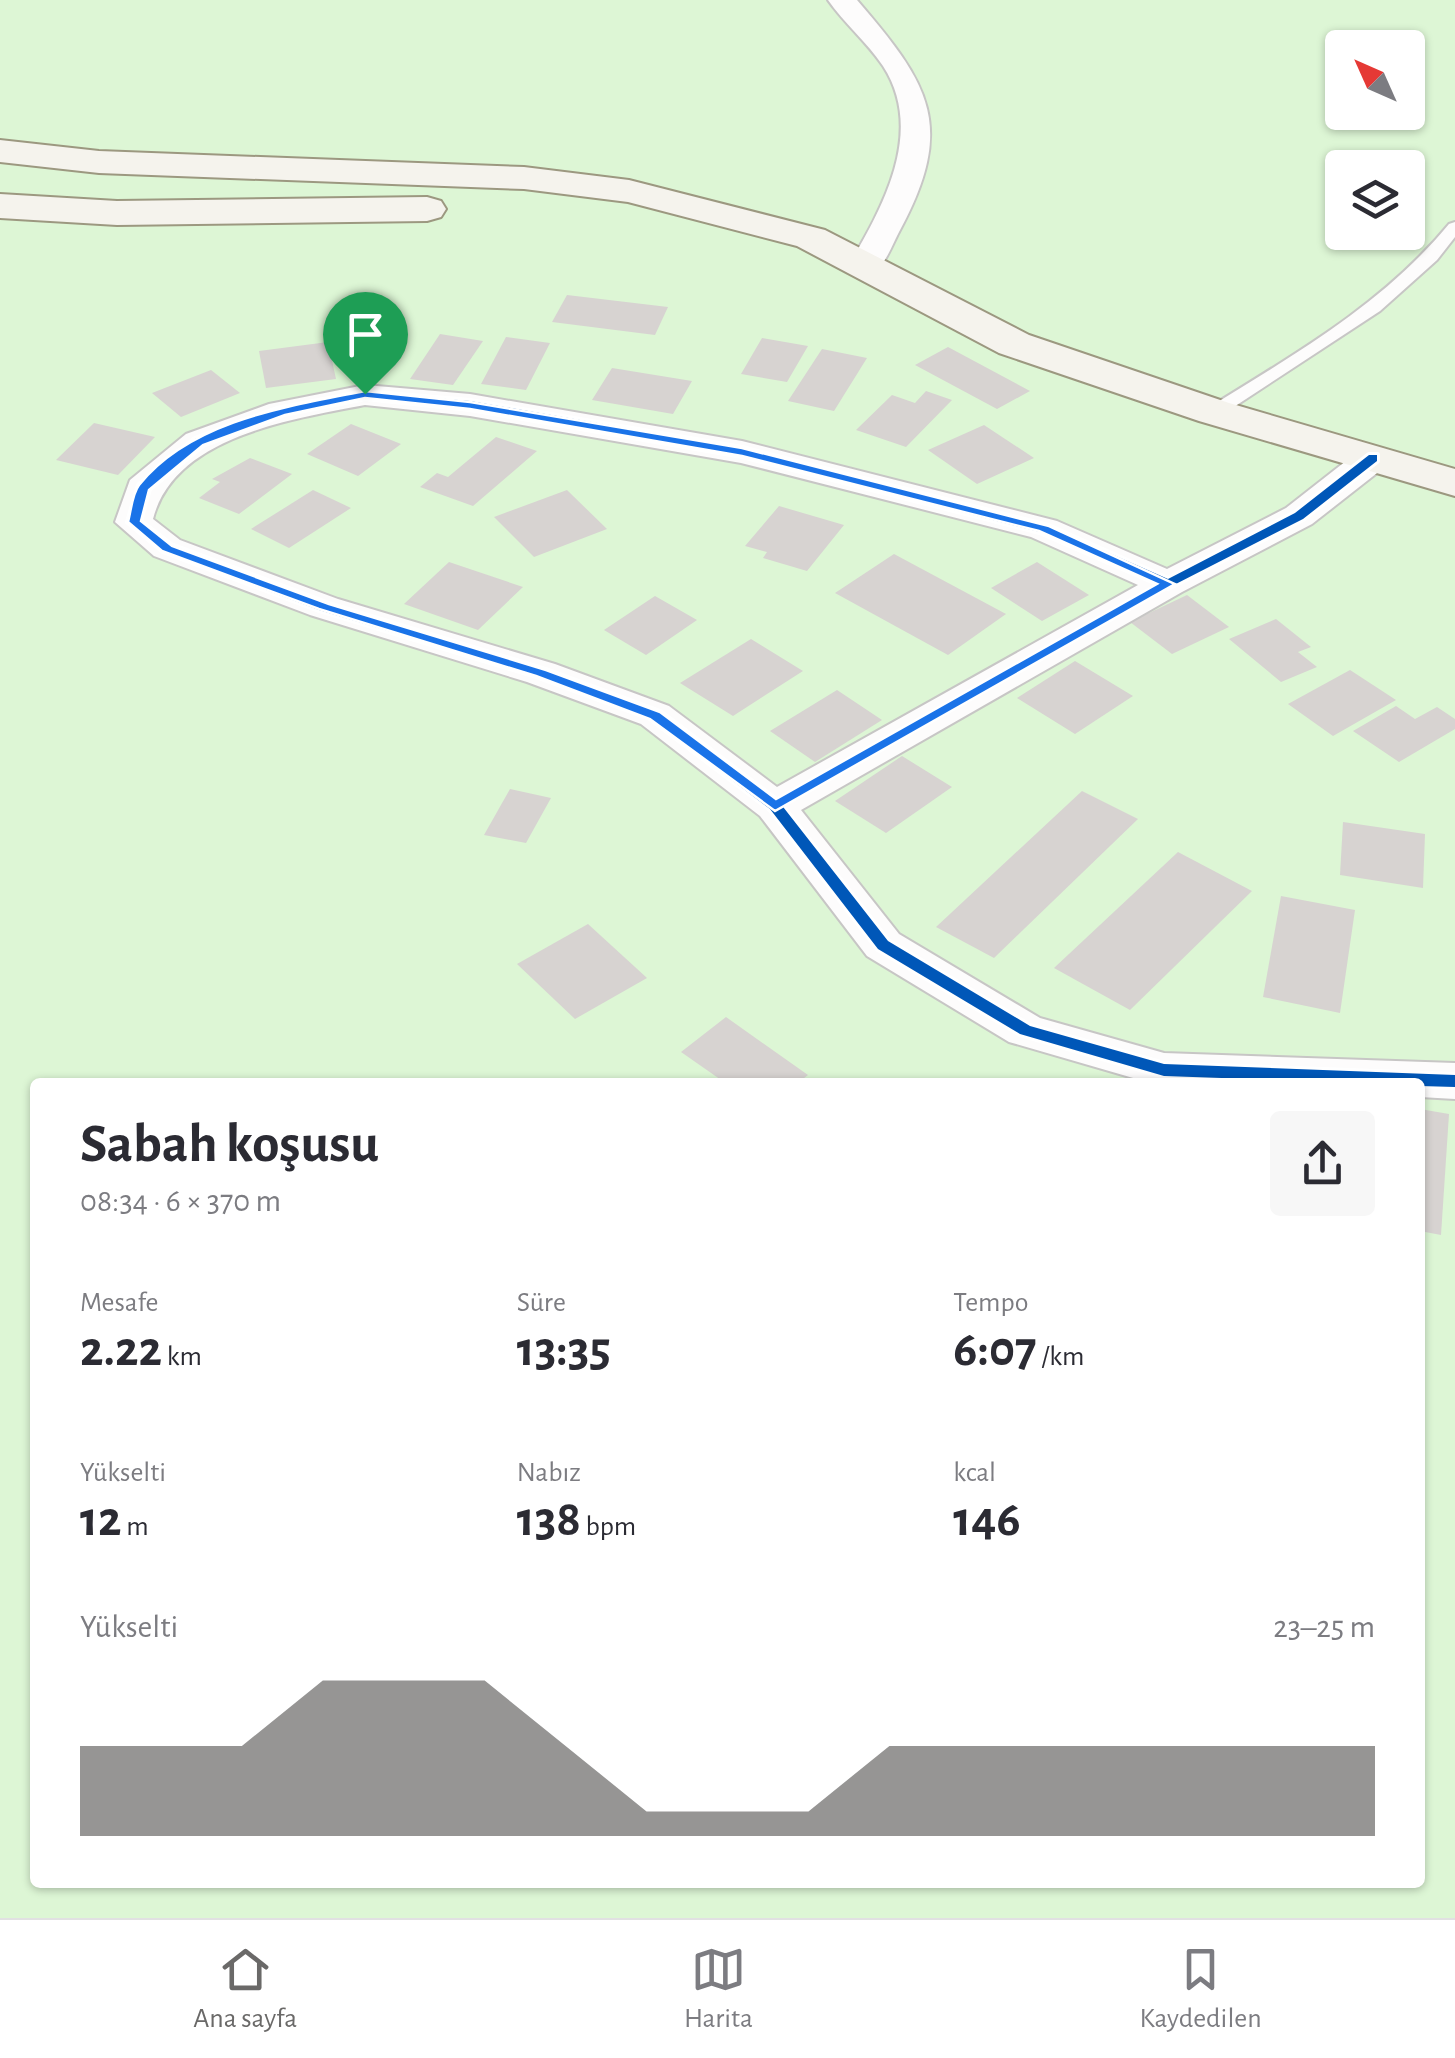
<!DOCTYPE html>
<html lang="tr">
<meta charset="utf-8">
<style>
:root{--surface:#fff;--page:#f7f7f7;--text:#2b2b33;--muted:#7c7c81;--line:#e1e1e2;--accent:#6a6968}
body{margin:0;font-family:"Alegreya Sans",sans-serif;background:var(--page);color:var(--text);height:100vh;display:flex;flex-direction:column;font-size:38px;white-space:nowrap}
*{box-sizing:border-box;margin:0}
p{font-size:32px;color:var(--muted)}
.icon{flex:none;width:55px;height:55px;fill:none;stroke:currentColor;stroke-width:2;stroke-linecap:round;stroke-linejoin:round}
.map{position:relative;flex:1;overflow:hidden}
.panel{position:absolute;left:30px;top:1078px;width:1395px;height:810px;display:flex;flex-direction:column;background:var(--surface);border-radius:10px;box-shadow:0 2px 8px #0004}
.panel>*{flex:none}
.needle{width:65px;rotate:315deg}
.buttons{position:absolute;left:1325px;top:30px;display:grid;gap:20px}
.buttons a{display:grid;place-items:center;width:100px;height:100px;border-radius:10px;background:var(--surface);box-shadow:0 2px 8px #0004;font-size:50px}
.pin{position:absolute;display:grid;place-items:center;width:85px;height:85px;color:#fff;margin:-102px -42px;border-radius:50% 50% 50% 0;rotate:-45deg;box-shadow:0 0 10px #0007}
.pin .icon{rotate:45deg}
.round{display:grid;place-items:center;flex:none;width:105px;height:105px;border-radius:10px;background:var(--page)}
.overview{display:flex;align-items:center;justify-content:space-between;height:170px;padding:0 50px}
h1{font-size:55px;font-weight:700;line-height:75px}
.figures{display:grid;grid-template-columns:repeat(3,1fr);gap:15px;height:170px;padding:10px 50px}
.figures div{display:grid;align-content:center}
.figures b{font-size:50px;font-weight:700}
.figures small{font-size:28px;font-weight:400}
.figures p{font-size:28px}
.chart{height:280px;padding:20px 50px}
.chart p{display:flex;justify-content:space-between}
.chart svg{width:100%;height:180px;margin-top:10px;fill:var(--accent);opacity:.7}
.tabs{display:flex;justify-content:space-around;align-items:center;height:140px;border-top:2px solid var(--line);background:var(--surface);font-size:28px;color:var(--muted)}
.tabs a{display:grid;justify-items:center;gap:5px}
.tabs .current{color:var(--accent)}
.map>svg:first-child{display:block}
</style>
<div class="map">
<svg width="1455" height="1918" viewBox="0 0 1455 1918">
<rect width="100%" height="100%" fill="#f0edea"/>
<path fill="#ddf6d5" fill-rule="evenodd" d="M0,0H1455V1918H0ZM1342,48H1408V112H1342ZM1342,168H1408V232H1342ZM35,1082H1420V1882H35Z"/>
<g fill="#d7d3d1">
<polygon points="567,295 668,307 655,335 552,322"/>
<polygon points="440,334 483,341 453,385 410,379"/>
<polygon points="506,337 550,343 526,390 481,384"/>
<polygon points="762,338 808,346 787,382 741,374"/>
<polygon points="328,342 336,379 266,388 259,351"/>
<polygon points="948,347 1030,391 997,409 915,365"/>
<polygon points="822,349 867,358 834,411 788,401"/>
<polygon points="612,368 692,381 673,414 592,400"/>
<polygon points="211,370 240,393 181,417 152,393"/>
<polygon points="926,391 952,400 906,447 856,430 892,395 915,403"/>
<polygon points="94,423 155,437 118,475 56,460"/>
<polygon points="351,424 401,444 358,476 307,454"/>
<polygon points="984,425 1034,458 977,484 928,450"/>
<polygon points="496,437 537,451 473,506 420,487 437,473 448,477"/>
<polygon points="250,458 292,474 239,514 199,498 220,482 212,479"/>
<polygon points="313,490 351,508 289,548 251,529"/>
<polygon points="567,490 607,529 534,557 494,517"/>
<polygon points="779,506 844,525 807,571 763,558 767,552 745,546"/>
<polygon points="894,554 1006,614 948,655 835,593"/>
<polygon points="449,562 523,587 478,630 404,604"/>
<polygon points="1037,562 1089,595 1042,621 991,588"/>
<polygon points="1187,595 1229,627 1172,654 1130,622"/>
<polygon points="655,596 697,620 646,655 604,630"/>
<polygon points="1276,619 1311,647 1298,652 1317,667 1281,682 1229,639"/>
<polygon points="751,639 803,671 733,716 680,683"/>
<polygon points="1075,661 1133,696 1075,734 1017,698"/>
<polygon points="1350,670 1396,700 1333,736 1288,704"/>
<polygon points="837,690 882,720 815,762 770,731"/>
<polygon points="1396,706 1415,719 1437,707 1455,719 1455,729 1399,762 1353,731"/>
<polygon points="902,756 952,787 886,833 835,801"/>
<polygon points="510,789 551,798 526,843 484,835"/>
<polygon points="1082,791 1138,819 994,958 936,927"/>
<polygon points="1343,822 1425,834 1423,888 1340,875"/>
<polygon points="1178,852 1252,891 1130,1010 1054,968"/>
<polygon points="1281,896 1355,910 1340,1013 1263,997"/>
<polygon points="588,924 647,978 575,1019 517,964"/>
<polygon points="726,1017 808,1075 799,1082 724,1082 681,1052"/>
<polygon points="1420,1109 1449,1114 1441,1235 1420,1231"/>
</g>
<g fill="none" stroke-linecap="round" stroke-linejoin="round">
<g stroke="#c7c6c5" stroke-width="4">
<path id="service" d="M1455,222V237L1437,260L1380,311L1220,416H1208V408C1295,354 1383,304 1449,224Z"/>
</g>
<g stroke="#c7c6c5" stroke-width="4">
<g id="minor">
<path d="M828,0H857C929,84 957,125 899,232C890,249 883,273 863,278L847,268C882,209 926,132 883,66C867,42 844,23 828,0Z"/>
<path d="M365,385L470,394L742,441L1057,521L1167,569L1286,508L1360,450H1386L1391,458L1386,466L1312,524L1182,592L801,810L899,934L1040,1018L1164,1053L1455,1063V1099L1420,1097V1082H1147L1009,1042L867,956L760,816L641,724L527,682L310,615L154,556L115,522L130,480L186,434L269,404ZM365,405L470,416L741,463L1031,537L1138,585L777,787L669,706L555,664L338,599L180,540L153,519C174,436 293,419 365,405Z"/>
</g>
</g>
<g stroke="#9c9880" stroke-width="4">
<g id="secondary">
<polygon points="0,140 99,151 524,167 629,180 825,230 1029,335 1229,403 1455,469 1455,496 1199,421 999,353 797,246 628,202 524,189 99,173 0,162"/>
<polygon points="0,194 117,201 427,197 441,201 446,209 441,217 427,221 117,225 0,218"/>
</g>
</g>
<use href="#service" fill="#fdfcfc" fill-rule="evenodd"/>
<use href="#minor" fill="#fdfcfc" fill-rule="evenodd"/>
<use href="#secondary" fill="#f5f3ed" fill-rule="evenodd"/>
<g stroke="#fff" stroke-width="6">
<polygon id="cycleway" points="365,392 470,401 742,448 1048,526 1168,579 1295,513 1369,455 1377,455 1377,461 1303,519 1168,588 1040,532 742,456 470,409 365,398 284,414 203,445 149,489 140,521 171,545 329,604 546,670 660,712 780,803 888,941 1030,1026 1164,1064 1455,1075 1455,1087 1420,1086 1420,1082 1341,1082 1164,1076 1020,1034 878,949 770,809 650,718 536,676 319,610 163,551 128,522 139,485 195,439 277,409"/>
</g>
<use href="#cycleway" fill="#0057b8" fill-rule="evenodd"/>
</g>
<path fill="#1a73e8" stroke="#fff" stroke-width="2.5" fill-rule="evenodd" d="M365,391L470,402L742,448L1049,526L1175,584L775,811L650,719L536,676L319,609L162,551L128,522C131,511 132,494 139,485C191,420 289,406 365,391ZM365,398L470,409L742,456L1039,531L1157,584L776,799L660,712L546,670L329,604L172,546L141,521L149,490L203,445L285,415Z"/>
</svg>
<div class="buttons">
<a><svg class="needle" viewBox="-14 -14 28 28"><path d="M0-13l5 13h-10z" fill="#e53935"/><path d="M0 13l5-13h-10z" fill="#7c7c81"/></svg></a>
<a><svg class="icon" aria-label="layers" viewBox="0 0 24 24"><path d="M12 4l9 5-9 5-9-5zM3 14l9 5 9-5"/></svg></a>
</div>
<div class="pin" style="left:365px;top:394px;background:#1e9e55"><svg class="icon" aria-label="arrive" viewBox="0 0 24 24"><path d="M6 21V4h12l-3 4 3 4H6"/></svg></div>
<section class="panel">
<div class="overview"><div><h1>Sabah koşusu</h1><p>08:34 · 6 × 370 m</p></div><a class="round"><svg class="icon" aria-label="share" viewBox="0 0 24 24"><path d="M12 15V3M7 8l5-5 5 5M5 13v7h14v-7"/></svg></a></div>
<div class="figures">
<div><p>Mesafe</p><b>2.22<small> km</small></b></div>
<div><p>Süre</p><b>13:35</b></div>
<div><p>Tempo</p><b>6:07<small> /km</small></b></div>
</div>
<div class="figures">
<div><p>Yükselti</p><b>12<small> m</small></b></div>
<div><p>Nabız</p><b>138<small> bpm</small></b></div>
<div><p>kcal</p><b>146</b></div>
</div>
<div class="chart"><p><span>Yükselti</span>23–25 m</p>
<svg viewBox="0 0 160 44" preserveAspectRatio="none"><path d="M0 44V22L10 22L20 22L30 6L40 6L50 6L60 22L70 38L80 38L90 38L100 22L110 22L120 22L130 22L140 22L150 22L160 22V44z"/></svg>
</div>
</section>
</div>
<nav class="tabs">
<a class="current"><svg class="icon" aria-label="home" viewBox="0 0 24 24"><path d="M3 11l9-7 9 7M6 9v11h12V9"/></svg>Ana sayfa</a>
<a><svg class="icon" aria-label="map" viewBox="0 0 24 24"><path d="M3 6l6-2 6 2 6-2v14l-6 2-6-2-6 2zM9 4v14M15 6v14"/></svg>Harita</a>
<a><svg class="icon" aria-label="saved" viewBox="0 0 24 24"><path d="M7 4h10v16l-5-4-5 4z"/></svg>Kaydedilen</a>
</nav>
